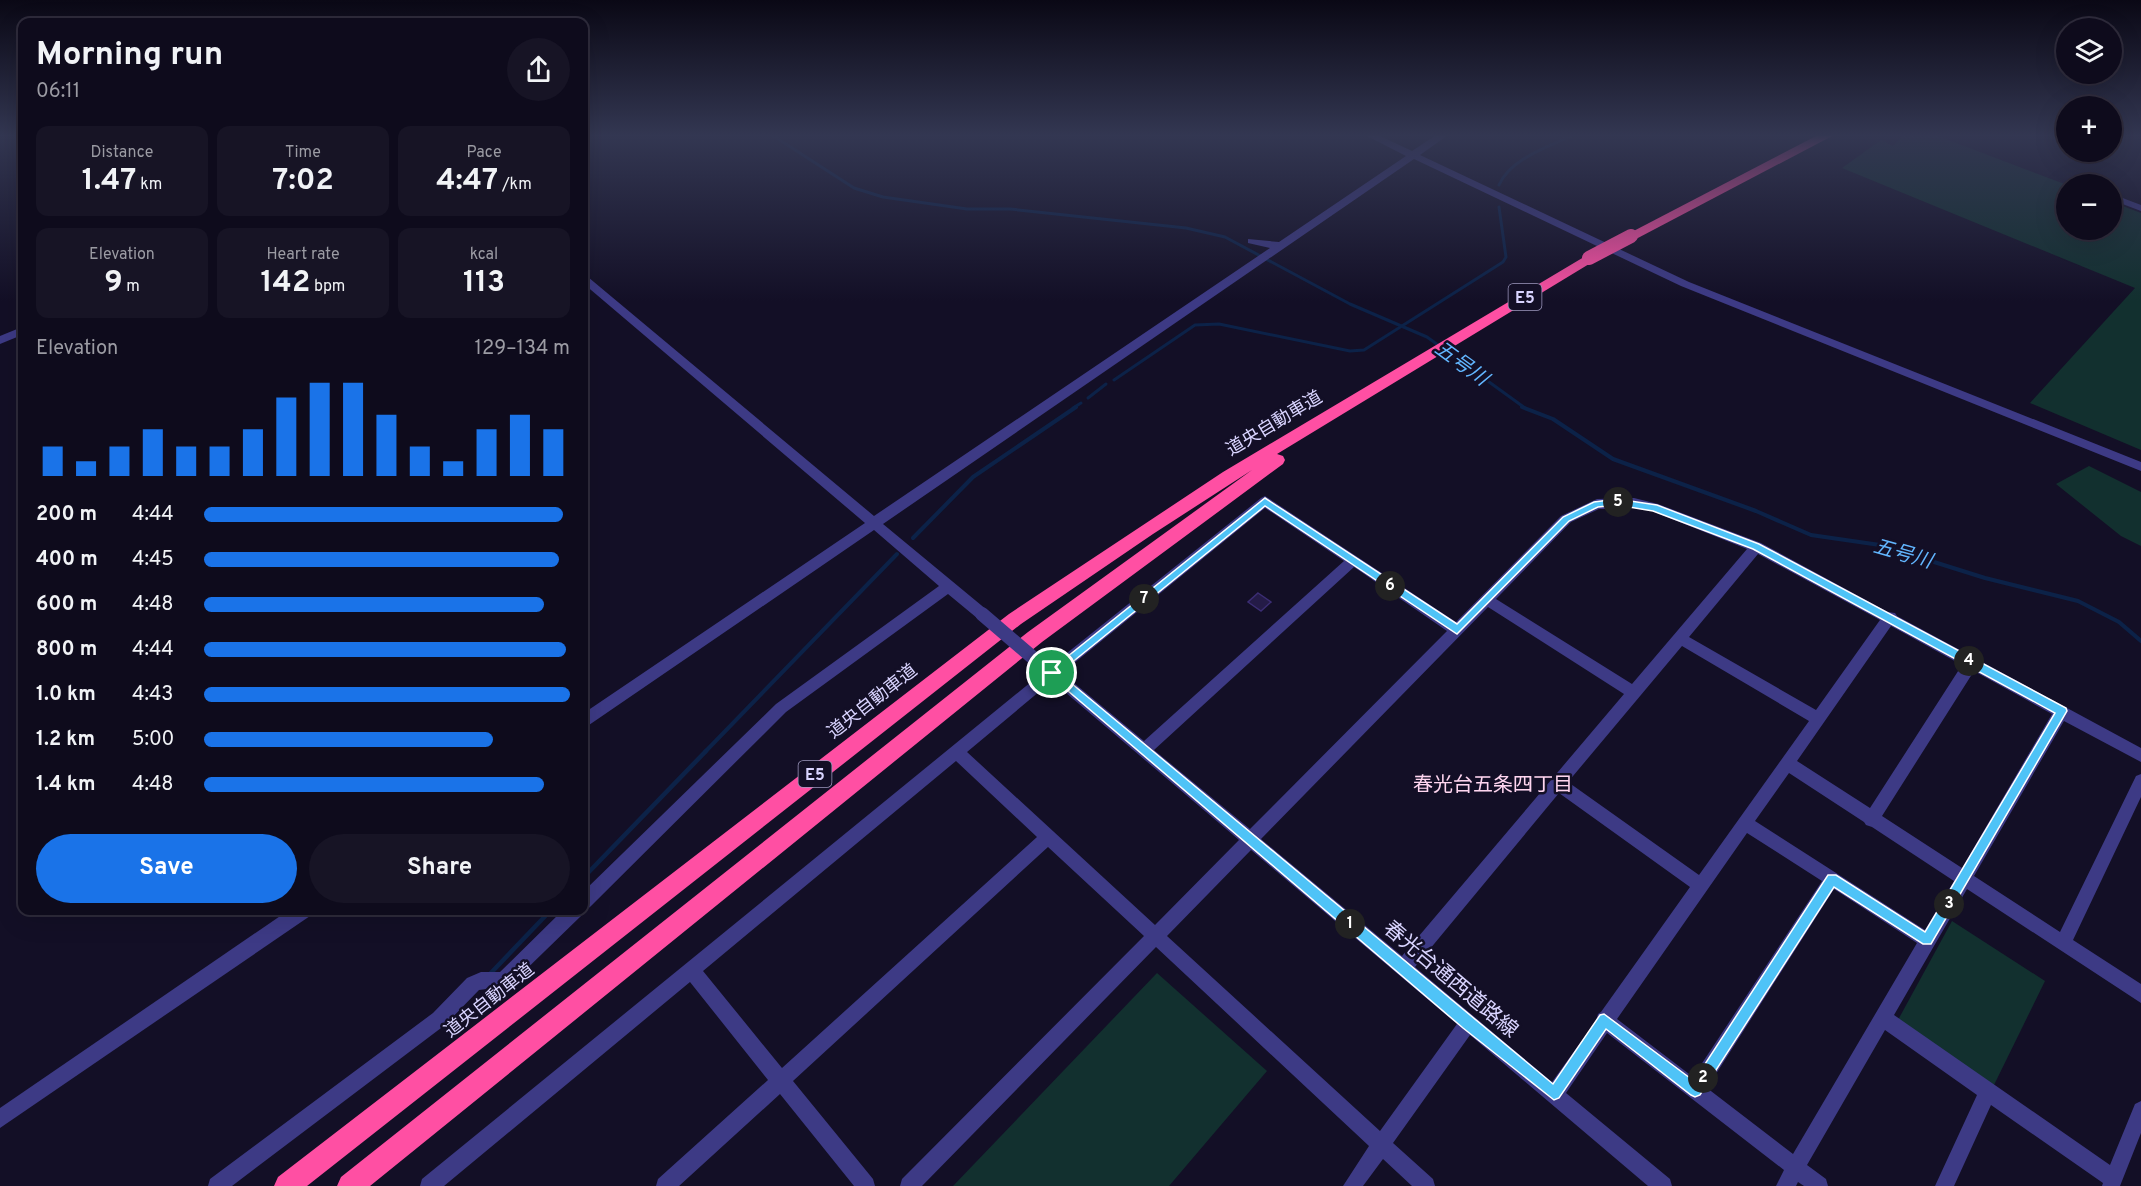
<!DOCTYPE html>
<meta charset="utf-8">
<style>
:root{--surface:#0e0b1c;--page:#171425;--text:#f1f3f6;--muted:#9b9ba3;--line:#2e2b3b;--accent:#1a73e8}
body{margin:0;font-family:Overpass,"Noto Sans JP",sans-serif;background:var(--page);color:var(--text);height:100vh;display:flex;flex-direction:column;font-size:22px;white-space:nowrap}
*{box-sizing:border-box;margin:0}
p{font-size:20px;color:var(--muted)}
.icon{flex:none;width:33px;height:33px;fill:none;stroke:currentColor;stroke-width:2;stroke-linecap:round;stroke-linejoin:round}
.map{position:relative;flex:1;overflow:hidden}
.details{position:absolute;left:18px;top:18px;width:570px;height:897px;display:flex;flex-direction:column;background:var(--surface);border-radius:12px;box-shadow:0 6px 24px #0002,0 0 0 2px var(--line)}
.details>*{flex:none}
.tools{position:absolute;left:2056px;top:18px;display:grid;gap:12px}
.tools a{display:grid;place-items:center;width:66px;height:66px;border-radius:50%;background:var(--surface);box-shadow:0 6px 24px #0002,0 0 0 2px var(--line);font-size:30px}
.pin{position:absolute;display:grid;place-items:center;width:51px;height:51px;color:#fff;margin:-26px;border:3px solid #fff;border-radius:50%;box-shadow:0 2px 6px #0007}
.km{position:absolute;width:30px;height:30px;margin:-15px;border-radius:50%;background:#222;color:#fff;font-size:16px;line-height:30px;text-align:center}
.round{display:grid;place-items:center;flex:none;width:63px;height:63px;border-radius:32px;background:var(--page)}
.head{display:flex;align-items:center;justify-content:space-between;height:102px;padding:0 18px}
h1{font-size:33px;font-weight:700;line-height:45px}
.stats{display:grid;grid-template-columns:repeat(3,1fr);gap:9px;height:102px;padding:6px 18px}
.stats div{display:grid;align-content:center;border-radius:12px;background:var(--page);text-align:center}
.stats b{font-size:30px;font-weight:700}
.stats small{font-size:16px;font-weight:400}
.stats p{font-size:16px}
.chart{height:168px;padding:12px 18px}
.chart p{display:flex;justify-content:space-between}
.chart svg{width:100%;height:108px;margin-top:6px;stroke:var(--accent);stroke-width:6}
.cta{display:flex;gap:12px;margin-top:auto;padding:12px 18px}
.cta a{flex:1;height:69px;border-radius:36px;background:var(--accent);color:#fff;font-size:24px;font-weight:700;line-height:69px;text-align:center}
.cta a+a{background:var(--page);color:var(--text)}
ul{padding:0 18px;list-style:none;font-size:20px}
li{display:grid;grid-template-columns:96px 72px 1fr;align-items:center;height:45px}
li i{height:15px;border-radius:8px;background:var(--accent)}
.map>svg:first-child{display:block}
</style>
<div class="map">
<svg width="2141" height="1186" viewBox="0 0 2141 1186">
<rect width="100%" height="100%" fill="#130f26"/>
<g fill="#12302f">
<polygon points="1903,135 1935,135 2067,185 2067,230 2112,230 2112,202 2141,213 2141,450 2030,403 2135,288 1842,168 1881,140 1893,146"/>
<polygon points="2089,466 2141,492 2141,546 2121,536 2056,484"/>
<polygon points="1952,921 2045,981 1993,1087 1898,1020"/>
<polygon points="1157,973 1267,1071 1169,1186 953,1186"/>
</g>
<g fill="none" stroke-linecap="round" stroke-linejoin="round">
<g stroke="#0c2248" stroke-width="3">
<polyline points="772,135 854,188 883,197 967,209 1010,209 1186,228 1225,237 1350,304 1427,337 1525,408"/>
<path d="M1499,185C1511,158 1549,147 1573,135"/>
<polyline points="1114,380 1195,325 1219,324 1350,351 1364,350 1503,262 1506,257 1499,207"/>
<polyline points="1088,398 1106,384"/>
<polyline points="1073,408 1081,403"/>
</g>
<g stroke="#0c2248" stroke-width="4">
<polyline points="1522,407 1553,419 1613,459 1756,511 1811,535 1880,545 1985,578 2078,601 2119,622 2141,641"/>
<polyline points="913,538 973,477 1076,407"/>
<polyline points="705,752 897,554"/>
</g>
<g stroke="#0c2248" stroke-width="4.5">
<polyline points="584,877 706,751"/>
<polyline points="488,976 551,910"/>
</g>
</g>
<polygon fill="#241b47" stroke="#3b2d73" stroke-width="1.5" points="1258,593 1271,602 1261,611 1248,602"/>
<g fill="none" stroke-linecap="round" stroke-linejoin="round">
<g fill="#3d3a85" fill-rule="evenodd">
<polygon points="1365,135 1378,135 1412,151 1436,135 1448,135 1420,155 1689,282 2141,462 2141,471 1681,286 1414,159 883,524 987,610 989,614 987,618 977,618 948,594 786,712 590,907 584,910 584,891 776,704 939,586 874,530 589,725 584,727 584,713 865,523 584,284 584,276 588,277 874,516 1270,248 1248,243 1248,239 1279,242 1406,156"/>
<polygon points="2112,194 2141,205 2141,211 2112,200"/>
<polygon points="22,327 22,335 0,344 0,336"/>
<path d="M1265,496L1456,622L1561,516L1597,499L1634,498L1658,504L1761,543L1888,612L1895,613L1897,616L2141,748V762L2064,721L1974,876L2060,932L2136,776L2141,774V797L2073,940L2141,984V1003L1967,889L1894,1015L2110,1165L2135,1104L2141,1101V1133L2120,1186H2102L2103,1183L1991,1105L1954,1186H1935L1977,1095L1885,1030L1807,1165L1826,1179L1828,1186H1804L1798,1182L1796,1186H1776L1784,1170L1607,1033L1566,1093L1670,1179L1672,1186H1648L1470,1035L1393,1143L1433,1179L1435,1186H1412L1383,1159L1363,1186H1343L1369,1146L1156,947L922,1186H900L902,1179L1144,936L1048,847L793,1081L873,1179L875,1186H854L780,1094L679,1186H656L658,1179L768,1080L690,982L444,1186H420L422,1179L1042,673L1039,668L1041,664L1046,662L1052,665L1261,498ZM1265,508L1344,561L1144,741L1062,673ZM1634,508L1652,511L1747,549L1632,684L1496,599L1571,522L1599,509ZM1758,554L1880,620L1816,710L1689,637ZM1354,567L1447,631L1250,829L1154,750ZM1488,607L1624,694L1402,956L1261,839ZM1891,626L1962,665L1870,808L1797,761ZM1682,646L1809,721L1699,875L1568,782ZM1974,671L2052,714L1962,868L1882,816ZM1052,681L1239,840L1155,925L967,752ZM956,761L1037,837L782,1068L703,971ZM1789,773L1864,822L1866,825L1872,827L1954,881L1925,930L1755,821ZM1559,793L1690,887L1601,1012L1598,1014L1596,1021L1552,1082L1415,967ZM1747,833L1822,881L1693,1077L1617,1019ZM1251,850L1457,1024L1380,1131L1167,936ZM1834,889L1917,943L1793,1154L1707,1088Z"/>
<polygon points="289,910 312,910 310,916 0,1128 0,1108"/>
<polygon points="563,910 583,910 581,916 509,986 479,990 445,1025 232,1186 208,1186 210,1179 433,1013 467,978 481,972 500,972"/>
</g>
<g fill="#ff4fa3" fill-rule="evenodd">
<polygon points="1818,135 1834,135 1636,239 1626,239 1624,236"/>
<polygon points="1589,254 1596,258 1594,261 1277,454 1283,456 1285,460 1283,464 1042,642 370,1186 337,1186 341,1177 1028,632 1252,470 1153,534 1021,624 307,1186 274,1186 278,1177 1009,614 1223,472"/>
</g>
<polyline stroke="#3d3a85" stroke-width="14" points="982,614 1045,668"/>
<polyline stroke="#ff4fa3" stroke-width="14" points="1589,258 1631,236"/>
</g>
<linearGradient id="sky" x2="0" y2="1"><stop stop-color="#0a0815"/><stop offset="0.45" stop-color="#333752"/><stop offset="1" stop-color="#333752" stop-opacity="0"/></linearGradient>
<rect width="2141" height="301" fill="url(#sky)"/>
<path fill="#4fc3f7" stroke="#fff" stroke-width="1.5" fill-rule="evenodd" d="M1265,498L1457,624L1563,517L1594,502L1617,499L1657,505L1759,544L2066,708L2067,711L1931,944H1923L1834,887L1700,1095L1695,1097L1691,1095L1606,1029L1559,1098L1554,1100L1463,1028L1047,673ZM1617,505L1653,511L1753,549L2055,713L1925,932L1836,875H1828L1694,1081L1604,1014L1600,1015L1553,1084L1059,673L1265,506L1457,634L1569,521L1598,507Z"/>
<g text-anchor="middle" stroke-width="5" stroke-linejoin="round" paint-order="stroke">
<g fill="#130f26" stroke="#9e99be" stroke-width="1.5">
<rect x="1508.5" y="284" width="33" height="26" rx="4.5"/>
<rect x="798.5" y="761" width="33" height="26" rx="4.5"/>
</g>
<g font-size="16" font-weight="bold" fill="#d9d4ff">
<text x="1525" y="303">E5</text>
<text x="815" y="780">E5</text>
</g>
<g font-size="18" fill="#d9d4ff" stroke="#130f26">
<text transform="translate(1274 423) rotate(-31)" y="6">道央自動車道</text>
<text transform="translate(872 701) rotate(-38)" y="6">道央自動車道</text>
<text transform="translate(489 1000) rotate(-38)" y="6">道央自動車道</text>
</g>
<g font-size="20" font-style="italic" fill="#62b6ff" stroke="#130f26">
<text transform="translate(1462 363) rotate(36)" y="7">五号川</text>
<text transform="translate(1903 553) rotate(16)" y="7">五号川</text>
</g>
<g font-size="20" fill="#ffd6f0" stroke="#130f26">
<text x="1493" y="791">春光台五条四丁目</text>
</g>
<g font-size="21" fill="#d9d4ff" stroke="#130f26">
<text transform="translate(1451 979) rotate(40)" y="7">春光台通西道路線</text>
</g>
</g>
</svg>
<div class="tools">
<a><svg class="icon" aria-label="layers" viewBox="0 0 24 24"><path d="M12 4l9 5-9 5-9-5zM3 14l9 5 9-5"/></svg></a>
<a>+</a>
<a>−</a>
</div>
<div class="pin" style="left:1052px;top:673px;background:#1e9e55"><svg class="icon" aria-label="arrive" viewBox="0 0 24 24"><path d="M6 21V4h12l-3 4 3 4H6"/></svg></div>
<b class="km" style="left:1350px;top:924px">1</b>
<b class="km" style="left:1703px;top:1078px">2</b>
<b class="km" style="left:1949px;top:904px">3</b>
<b class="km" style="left:1969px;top:661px">4</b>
<b class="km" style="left:1618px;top:502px">5</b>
<b class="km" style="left:1390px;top:586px">6</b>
<b class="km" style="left:1144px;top:599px">7</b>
<section class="details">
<div class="head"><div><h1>Morning run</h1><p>06:11</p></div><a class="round"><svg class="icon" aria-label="share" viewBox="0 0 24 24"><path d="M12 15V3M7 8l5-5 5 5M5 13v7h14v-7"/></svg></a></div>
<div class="stats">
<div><p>Distance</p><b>1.47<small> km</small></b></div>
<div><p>Time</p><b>7:02</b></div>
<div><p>Pace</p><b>4:47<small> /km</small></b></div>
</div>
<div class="stats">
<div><p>Elevation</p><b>9<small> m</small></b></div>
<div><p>Heart rate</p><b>142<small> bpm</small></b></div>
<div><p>kcal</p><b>113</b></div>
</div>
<div class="chart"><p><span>Elevation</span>129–134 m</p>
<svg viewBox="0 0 160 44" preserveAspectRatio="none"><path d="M5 44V32M15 44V38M25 44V32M35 44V25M45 44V32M55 44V32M65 44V25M75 44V12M85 44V6M95 44V6M105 44V19M115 44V32M125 44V38M135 44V25M145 44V19M155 44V25"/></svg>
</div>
<ul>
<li><b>200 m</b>4:44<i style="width:98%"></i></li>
<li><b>400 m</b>4:45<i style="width:97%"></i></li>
<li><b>600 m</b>4:48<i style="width:93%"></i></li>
<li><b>800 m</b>4:44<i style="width:99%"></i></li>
<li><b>1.0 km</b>4:43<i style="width:100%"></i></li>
<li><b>1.2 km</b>5:00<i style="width:79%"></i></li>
<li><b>1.4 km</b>4:48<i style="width:93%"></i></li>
</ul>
<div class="cta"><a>Save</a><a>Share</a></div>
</section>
</div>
